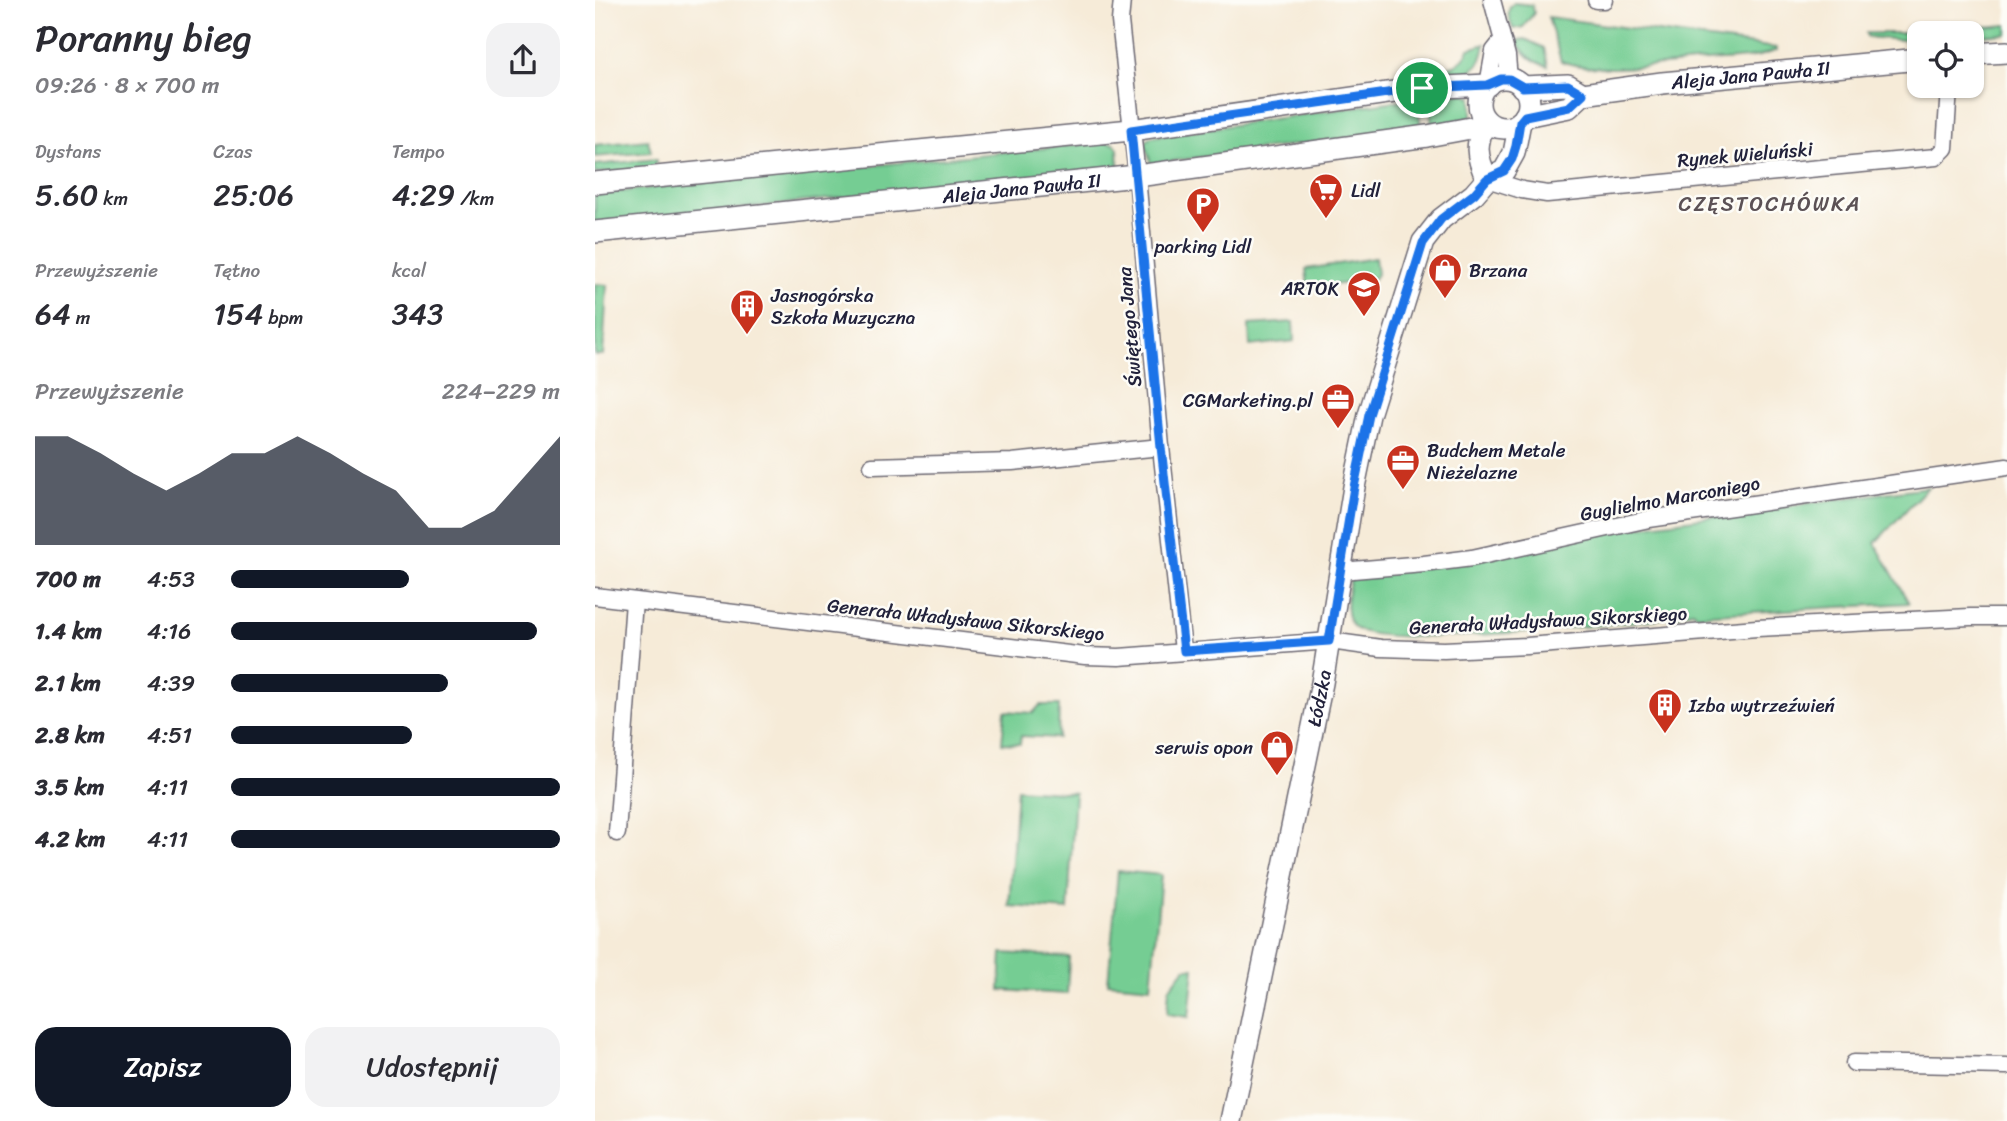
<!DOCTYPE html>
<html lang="pl">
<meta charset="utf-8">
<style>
:root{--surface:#fff;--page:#f2f2f3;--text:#2b2b33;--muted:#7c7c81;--accent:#111827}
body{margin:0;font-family:Sriracha,sans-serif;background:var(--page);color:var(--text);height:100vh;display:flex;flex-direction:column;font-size:26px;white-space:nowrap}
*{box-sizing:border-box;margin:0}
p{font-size:23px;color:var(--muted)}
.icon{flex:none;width:38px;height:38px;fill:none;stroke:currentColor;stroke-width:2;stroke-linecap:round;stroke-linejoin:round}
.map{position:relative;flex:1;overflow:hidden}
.drawer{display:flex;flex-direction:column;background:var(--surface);width:595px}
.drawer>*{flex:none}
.buttons{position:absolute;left:1312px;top:21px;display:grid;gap:14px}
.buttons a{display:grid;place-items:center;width:77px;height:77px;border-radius:14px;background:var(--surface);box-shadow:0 2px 5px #0004;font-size:35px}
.pin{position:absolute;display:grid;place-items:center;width:60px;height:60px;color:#fff;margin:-30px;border:4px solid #fff;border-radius:50%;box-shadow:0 2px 7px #0007}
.round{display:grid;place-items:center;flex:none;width:74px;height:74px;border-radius:21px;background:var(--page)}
.summary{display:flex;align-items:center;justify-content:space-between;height:119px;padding:0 35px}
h1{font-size:38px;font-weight:600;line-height:52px}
.figures{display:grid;grid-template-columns:repeat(3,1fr);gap:10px;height:119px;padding:7px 35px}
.figures div{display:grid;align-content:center}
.figures b{font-size:30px;font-weight:600}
.figures small{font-size:19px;font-weight:400}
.figures p{font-size:19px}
.chart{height:196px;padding:14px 35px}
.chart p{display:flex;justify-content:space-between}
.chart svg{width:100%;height:126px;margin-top:7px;fill:var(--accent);opacity:.7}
.primary-button{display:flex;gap:14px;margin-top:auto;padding:14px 35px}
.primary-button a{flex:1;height:80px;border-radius:21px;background:var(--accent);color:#fff;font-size:28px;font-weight:600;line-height:80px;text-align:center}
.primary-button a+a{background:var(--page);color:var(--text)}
ul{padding:0 35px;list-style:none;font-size:23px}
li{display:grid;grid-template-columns:112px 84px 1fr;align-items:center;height:52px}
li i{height:18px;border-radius:9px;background:var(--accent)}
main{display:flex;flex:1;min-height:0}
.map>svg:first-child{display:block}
</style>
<main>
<section class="drawer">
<div class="summary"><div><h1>Poranny bieg</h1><p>09:26 · 8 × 700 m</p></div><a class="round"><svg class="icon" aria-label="share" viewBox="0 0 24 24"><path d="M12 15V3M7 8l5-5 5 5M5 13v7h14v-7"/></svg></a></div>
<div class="figures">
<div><p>Dystans</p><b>5.60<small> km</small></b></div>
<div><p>Czas</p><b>25:06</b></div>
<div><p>Tempo</p><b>4:29<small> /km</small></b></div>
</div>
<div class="figures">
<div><p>Przewyższenie</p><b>64<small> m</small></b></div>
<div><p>Tętno</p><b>154<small> bpm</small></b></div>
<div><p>kcal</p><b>343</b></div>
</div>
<div class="chart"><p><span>Przewyższenie</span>224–229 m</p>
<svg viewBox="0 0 160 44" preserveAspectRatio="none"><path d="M0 44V6L10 6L20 12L30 19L40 25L50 19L60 12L70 12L80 6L90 12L100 19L110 25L120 38L130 38L140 32L150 19L160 6V44z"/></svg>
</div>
<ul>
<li><b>700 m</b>4:53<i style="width:54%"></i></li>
<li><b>1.4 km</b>4:16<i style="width:93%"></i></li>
<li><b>2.1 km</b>4:39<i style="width:66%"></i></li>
<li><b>2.8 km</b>4:51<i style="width:55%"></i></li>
<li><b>3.5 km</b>4:11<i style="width:100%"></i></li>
<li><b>4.2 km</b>4:11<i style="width:100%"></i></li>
</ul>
<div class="primary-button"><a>Zapisz</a><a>Udostępnij</a></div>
</section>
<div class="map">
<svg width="1412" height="1121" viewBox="0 0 1412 1121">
<rect width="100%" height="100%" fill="#fdfcf7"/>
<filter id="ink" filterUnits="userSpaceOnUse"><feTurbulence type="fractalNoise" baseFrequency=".0143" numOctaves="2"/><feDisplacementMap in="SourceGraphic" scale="14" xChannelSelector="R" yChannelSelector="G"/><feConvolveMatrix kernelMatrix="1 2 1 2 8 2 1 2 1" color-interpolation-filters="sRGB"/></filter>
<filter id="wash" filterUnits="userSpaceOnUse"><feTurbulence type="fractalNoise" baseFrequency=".00686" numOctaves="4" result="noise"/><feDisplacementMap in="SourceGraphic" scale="28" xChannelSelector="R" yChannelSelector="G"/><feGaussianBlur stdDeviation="1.57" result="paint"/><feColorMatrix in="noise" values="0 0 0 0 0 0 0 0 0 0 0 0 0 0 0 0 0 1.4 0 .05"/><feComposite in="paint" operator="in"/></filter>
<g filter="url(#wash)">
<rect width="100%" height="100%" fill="#f6ebd8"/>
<g fill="#75cd93" stroke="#4c7867" stroke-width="2">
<path d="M919,3L937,5L939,13L928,27L918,29C915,19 909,11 919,3Z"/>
<path d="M953,17L1181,48L1182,50C1161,60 1134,59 1112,61C1072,64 1003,75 966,61Z"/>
<polygon points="1412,25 1412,34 1377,36 1377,33 1325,33 1325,40 1320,41 1272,37 1271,33 1310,33"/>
<path d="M930,39L949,48L953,66C938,62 929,54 921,41Z"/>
<path d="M890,44C889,49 888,56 885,61C877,78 848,77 832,80V72C849,69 867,67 874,49Z"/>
<polygon points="868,93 877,97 877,117 837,127 834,97"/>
<polygon points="822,98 826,128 556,164 551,147 551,141 556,137"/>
<polygon points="53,140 56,152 0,157 0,145"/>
<polygon points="510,142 520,144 523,149 524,168 0,224 0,195 63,187"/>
<polygon points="61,159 61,163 54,170 0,173 0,165"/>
<polygon points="780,258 782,274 778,280 713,288 711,269"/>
<polygon points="0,284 12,285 8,355 0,355"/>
<polygon points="698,322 699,341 655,346 654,325"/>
<path d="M1333,487L1280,543L1314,603L1101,615L1098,611L1086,614L1082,617C1035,622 785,652 759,627C746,614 753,592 756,577L1055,525Z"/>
<polygon points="445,705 464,705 463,738 426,736 425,744 407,743 410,711 438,713"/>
<polygon points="422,789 480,793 473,910 414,906"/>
<polygon points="523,871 566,875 556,987 513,983"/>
<polygon points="407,953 474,957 472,994 405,990"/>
<polygon points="590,968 599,968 594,1017 572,1014 574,989"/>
</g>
</g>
<g filter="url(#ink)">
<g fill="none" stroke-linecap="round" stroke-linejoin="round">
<g stroke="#6c6872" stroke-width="19">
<g id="street">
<polyline points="527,0 525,21 542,176 566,447 588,651"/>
<polyline points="897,0 912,56 914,79"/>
<polyline points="1001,0 1009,0"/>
<polyline points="893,85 899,51 907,41"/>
<polyline points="892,179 927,190 952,194 1341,157 1350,148 1354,89"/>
<polyline points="277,466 417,462 566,447"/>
<polyline points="746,571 829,564 877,558 1054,519 1412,467"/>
<polyline points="0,596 490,656 524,657 735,641 786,648 849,650 932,646 1162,628 1375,617 1412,617"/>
<polyline points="22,833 39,601"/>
<polyline points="1259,1063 1412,1066"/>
</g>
</g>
<g stroke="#6c6872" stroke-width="24">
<g id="secondary">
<polyline points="1377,54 1412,52"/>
<circle cx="909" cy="103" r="25"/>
<polyline points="927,87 973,85 988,94"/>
<path id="s1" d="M930,116L974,107L988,94L1067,83L1325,59"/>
<path d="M890,120C881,145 880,154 892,179"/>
<polyline points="0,183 536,130 827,88 893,85"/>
<path id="s2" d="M0,232L542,176L832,136L881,127L890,120"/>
<path id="s3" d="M636,1121L727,683L759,487L774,415L828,242L846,219L879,194L892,179L909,171L919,153L925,122"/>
</g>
</g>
<use href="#street" stroke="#fff" stroke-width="16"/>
<use href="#secondary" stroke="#fff" stroke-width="21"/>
</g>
</g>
<g fill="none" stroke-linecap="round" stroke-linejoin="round" filter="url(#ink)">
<g stroke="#fff" stroke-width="14">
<polygon id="route" points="906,79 914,79 928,87 973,85 988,94 974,107 930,116 925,122 921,146 917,159 909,171 892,179 879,194 846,219 828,243 774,415 759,487 734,641 589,651 566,447 536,130 827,88 892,85"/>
</g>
<use href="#route" stroke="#1a73e8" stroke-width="9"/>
</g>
<defs>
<g id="supermarket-pin" transform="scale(1.75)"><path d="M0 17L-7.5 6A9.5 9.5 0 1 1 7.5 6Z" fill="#c8321e" stroke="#fdfcf7"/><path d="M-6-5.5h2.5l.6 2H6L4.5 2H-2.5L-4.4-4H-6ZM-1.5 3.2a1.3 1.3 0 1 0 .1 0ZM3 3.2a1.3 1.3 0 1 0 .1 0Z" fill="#fff"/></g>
<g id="parking-pin" transform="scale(1.75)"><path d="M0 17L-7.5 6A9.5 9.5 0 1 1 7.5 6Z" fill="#c8321e" stroke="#fdfcf7"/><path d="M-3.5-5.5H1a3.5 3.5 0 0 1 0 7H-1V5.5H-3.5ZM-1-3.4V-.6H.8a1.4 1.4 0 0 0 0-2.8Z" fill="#fff"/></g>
<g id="shop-pin" transform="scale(1.75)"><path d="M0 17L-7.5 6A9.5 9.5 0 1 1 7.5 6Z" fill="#c8321e" stroke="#fdfcf7"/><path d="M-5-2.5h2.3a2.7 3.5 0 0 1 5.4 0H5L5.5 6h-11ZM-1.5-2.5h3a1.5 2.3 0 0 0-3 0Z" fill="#fff"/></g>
<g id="school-pin" transform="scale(1.75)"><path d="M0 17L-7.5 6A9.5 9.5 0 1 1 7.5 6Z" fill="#c8321e" stroke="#fdfcf7"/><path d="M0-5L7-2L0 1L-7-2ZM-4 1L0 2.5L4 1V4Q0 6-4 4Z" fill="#fff"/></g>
<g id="building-pin" transform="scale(1.75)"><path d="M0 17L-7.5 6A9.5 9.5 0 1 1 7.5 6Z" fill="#c8321e" stroke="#fdfcf7"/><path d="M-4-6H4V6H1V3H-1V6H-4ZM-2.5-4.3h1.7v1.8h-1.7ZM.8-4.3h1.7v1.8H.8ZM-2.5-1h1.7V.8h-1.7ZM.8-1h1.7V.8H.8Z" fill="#fff"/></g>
<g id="office-pin" transform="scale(1.75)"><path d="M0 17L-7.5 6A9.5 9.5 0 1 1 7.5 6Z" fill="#c8321e" stroke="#fdfcf7"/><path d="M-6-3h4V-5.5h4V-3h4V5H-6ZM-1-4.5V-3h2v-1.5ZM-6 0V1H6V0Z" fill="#fff"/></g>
</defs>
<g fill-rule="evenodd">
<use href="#supermarket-pin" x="731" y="190"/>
<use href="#parking-pin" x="608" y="204"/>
<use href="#shop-pin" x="850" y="270"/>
<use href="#school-pin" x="769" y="288"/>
<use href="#building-pin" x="152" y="306"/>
<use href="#office-pin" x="743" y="400"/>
<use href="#office-pin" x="808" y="461"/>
<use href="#building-pin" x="1070" y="705"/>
<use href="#shop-pin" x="682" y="747"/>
</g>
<g text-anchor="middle" stroke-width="5" stroke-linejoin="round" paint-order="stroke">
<g font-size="19" fill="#22223b" stroke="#fdfcf7">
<text dy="7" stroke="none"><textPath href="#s1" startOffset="233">Aleja Jana Pawła II</textPath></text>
<text transform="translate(1150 154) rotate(-5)" y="7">Rynek Wieluński</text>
<text dy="7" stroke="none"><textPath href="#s2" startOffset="429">Aleja Jana Pawła II</textPath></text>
<text transform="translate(534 327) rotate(-95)" y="7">Świętego Jana</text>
<text transform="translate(1075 498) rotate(-10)" y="7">Guglielmo Marconiego</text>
<text transform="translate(371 619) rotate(6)" y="7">Generała Władysława Sikorskiego</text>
<text transform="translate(953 620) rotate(-3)" y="7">Generała Władysława Sikorskiego</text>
<text dy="7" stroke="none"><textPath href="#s3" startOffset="432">Łódzka</textPath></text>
</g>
<g font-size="19" fill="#22223b" stroke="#fdfcf7" text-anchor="start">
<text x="756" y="197">Lidl</text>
<text x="608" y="253" text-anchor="middle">parking Lidl</text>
<text x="874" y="277">Brzana</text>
<text x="744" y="295" text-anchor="end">ARTOK</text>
<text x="176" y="302">Jasnogórska<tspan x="176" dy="22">Szkoła Muzyczna</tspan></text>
<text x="718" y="407" text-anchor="end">CGMarketing.pl</text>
<text x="832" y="457">Budchem Metale<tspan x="832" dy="22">Nieżelazne</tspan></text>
<text x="1094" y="712">Izba wytrzeźwień</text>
<text x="658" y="754" text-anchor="end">serwis opon</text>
</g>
<g font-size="21" letter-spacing="2" fill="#5b5155" stroke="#fdfcf7">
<text x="1175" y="211">CZĘSTOCHÓWKA</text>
</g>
</g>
</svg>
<div class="buttons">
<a><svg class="icon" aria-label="locate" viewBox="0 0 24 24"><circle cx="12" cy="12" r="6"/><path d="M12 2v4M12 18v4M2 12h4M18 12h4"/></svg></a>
</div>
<div class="pin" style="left:827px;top:88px;background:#1e9e55"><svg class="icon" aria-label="arrive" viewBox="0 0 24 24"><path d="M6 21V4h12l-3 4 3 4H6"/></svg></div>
</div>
</main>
